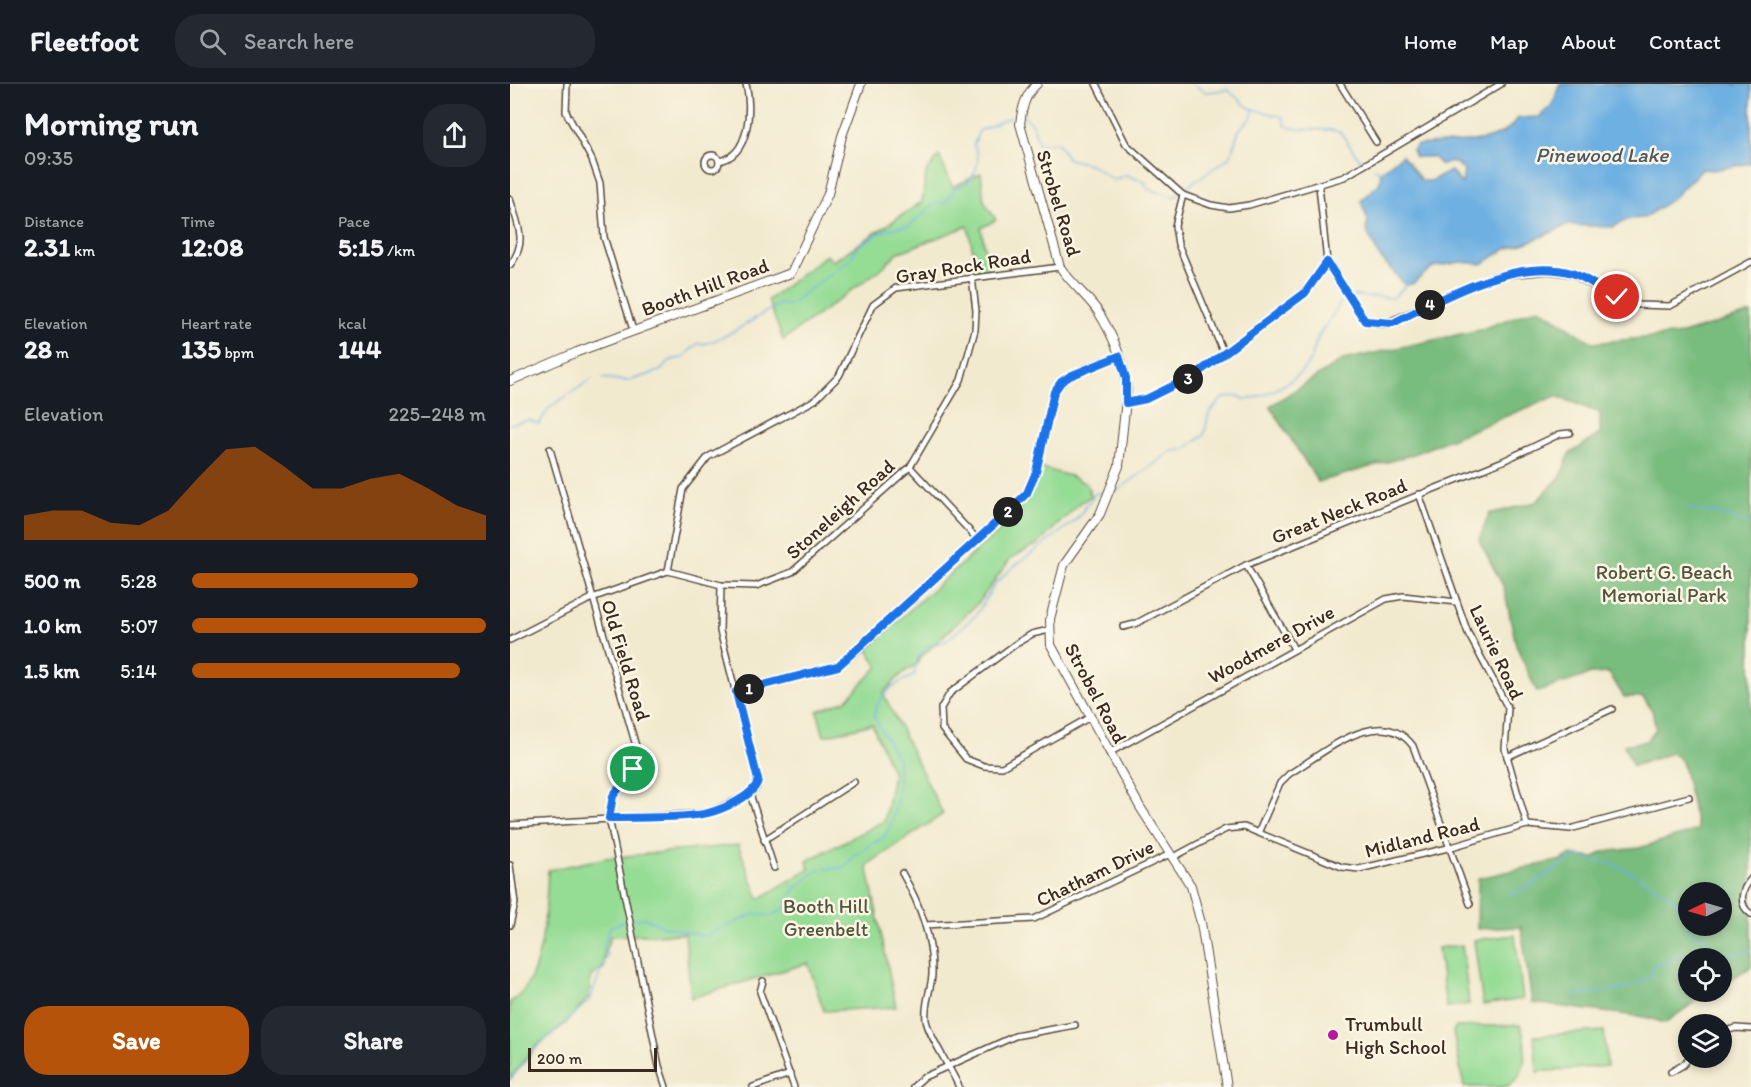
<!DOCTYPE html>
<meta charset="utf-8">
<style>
:root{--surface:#171b24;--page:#242831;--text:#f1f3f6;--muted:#9ea1a6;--line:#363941;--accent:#b45309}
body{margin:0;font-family:Itim,sans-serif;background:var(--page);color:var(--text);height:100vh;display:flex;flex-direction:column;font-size:22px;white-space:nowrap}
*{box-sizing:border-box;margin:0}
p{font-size:20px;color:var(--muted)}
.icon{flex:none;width:33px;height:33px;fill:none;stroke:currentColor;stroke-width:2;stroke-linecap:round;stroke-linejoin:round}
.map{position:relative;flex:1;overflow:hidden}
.drawer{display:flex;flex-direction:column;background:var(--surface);width:510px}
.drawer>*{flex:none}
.needle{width:39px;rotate:265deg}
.fabs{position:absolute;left:1168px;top:798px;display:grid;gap:12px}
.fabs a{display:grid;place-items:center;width:54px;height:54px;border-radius:50%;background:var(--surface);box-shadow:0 3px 9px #0003;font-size:30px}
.scale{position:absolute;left:18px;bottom:15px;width:129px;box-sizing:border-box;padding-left:6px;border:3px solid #3b2a1e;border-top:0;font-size:16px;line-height:21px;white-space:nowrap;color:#3b2a1e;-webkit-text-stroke:4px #fcf5e5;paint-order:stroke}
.pin{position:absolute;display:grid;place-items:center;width:51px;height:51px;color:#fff;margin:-26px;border:3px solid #fff;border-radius:50%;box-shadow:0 2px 6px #0007}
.km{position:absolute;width:30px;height:30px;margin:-15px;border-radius:50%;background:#222;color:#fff;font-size:16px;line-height:30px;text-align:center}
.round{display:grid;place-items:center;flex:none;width:63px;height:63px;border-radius:24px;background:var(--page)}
.overview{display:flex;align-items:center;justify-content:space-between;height:102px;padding:0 24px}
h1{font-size:33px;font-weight:800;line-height:45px}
.figures{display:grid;grid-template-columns:repeat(3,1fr);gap:9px;height:102px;padding:6px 24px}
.figures div{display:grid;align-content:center}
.figures b{font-size:26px;font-weight:800}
.figures small{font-size:16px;font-weight:400}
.figures p{font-size:16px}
.chart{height:168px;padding:12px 24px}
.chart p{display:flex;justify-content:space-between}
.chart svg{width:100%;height:108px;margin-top:6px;fill:var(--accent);opacity:.7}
.button{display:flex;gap:12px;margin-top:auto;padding:12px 24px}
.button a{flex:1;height:69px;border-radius:24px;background:var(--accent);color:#fff;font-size:24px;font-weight:800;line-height:69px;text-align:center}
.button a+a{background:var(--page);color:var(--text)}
ul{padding:0 24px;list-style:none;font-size:20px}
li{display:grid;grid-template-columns:96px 72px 1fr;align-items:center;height:45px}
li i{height:15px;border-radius:8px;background:var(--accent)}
header{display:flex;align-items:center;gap:36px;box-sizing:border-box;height:84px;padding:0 30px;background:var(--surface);border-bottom:2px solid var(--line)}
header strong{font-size:28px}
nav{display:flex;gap:33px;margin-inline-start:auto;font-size:21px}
.search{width:420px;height:54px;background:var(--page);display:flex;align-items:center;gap:15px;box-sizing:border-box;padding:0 21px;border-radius:24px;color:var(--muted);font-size:22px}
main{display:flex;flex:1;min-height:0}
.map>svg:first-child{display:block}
</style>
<header>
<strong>Fleetfoot</strong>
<div class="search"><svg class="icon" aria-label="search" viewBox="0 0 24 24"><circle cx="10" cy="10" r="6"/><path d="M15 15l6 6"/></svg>Search here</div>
<nav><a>Home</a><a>Map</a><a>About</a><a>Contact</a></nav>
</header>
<main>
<section class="drawer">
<div class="overview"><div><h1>Morning run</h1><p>09:35</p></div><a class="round"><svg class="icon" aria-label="share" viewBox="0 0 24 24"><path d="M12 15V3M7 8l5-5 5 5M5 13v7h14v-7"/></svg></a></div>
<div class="figures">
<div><p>Distance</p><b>2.31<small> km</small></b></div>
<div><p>Time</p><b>12:08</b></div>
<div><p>Pace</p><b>5:15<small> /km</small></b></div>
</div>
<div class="figures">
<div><p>Elevation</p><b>28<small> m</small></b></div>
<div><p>Heart rate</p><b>135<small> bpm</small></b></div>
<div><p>kcal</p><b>144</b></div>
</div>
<div class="chart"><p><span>Elevation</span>225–248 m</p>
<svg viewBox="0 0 160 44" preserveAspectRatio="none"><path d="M0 44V34L10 32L20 32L30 37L40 38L50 32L60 19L70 7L80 6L90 14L100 23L110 23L120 19L130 17L140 23L150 30L160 34V44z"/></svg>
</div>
<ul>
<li><b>500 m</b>5:28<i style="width:77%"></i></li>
<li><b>1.0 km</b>5:07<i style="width:100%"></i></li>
<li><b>1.5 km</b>5:14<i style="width:91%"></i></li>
</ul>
<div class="button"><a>Save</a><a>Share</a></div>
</section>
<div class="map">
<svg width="1241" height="1003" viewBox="0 0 1241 1003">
<rect width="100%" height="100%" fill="#fcf5e5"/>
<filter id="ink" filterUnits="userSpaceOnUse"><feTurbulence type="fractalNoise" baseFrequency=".0167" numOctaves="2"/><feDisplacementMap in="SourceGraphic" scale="12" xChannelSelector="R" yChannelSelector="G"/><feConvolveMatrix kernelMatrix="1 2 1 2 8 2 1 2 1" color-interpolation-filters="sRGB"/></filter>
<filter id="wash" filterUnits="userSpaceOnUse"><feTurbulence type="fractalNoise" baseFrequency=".008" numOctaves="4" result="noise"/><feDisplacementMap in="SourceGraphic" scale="24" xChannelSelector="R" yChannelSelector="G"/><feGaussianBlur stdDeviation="1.35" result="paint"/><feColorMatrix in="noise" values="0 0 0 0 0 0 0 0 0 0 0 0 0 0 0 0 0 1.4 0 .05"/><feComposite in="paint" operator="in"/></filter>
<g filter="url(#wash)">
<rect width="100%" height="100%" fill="#f2eacf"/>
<g fill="#95dc95" stroke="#68835a" stroke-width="1.5">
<polygon points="429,72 443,103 471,89 474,117 486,136 471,144 479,186 467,189 458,142 387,169 371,185 273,256 258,216 316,171 323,177 412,118 416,89"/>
<path d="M531,384L560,392L577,400L581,412L570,419L528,460L501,474L468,519L409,575L408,579L393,589L373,609L433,730L357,781L386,923L314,927L298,879L181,914L175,850L101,852L94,869V884L81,892L79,913L55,940L23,965L0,995V918C35,901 36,819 38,786L96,774L228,761L249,815L299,785L297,777L374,737L383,690L362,640L314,652L307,627L336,616L368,583L357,564L499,438L520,408Z"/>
<polygon points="1005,851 1013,915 973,921 964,856"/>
<polygon points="952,861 959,920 936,923 928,864"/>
<path d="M1010,941C1018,960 1019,997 993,1003C981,1003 966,1003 954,1003L943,948L946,943Z"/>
<polygon points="1094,947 1097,982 1027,988 1024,952"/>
</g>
<path fill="#78bc7e" stroke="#5a734e" stroke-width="1.5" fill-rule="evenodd" d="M1029,224L1083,259L1172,250L1241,229V883L1212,900V874H1179V908H1199L1155,939L1135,933L1022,919L1011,843L967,845L968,794L1052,776L1060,771L1085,774L1092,768L1129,764L1188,746L1172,677L1162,669L1123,682L1114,661L1136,657L1146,645L1142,626L1133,613H1114L1099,589L1081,590L1027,608L1006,561L994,504L969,456L979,430L1026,418L1051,392L1059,370L1090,350V329L1046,312L901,371L808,398L760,322L833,276L969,246ZM1179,808H1212V842H1179Z"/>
<path fill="#6eb0e2" stroke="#546d80" stroke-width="1.5" d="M1050,0H1241V79L1204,86L1192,85L1162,115L1134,134L1119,135L1103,143L1059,141L1019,158L996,165L972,180L951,178L923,183L902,200L895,201L869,172L856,146L858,136L851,117L869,100L871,88L892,71L912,97H920L941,87L952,100L954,86C947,83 945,72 931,81L923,73H905L902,66L907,61C938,56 989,65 1008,34L1029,33L1042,21Z"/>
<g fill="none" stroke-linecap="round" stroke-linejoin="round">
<g stroke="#6eb0e2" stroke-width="1.5">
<path d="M683,0L695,8L718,6L739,24L773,33L775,41C789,50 813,42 830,48L851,77"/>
<polyline points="514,32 522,40 529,60 547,58 558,75 580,80 603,96 616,91 635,98 638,105 665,113 669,109"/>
<polyline points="863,84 870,88"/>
<polyline points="672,106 720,73 729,46 741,34 744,25"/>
<path d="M92,294L118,297L150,287L161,276L172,274L187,260C207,262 251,230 269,220L279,221L339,176L349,161L377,145L400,142L425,119L434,120L446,103C461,102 470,83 467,69C466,66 464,63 464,60L469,47L500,33"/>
<polyline points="0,340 19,336 29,340 40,323 82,295"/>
<path d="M602,407L608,406L662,367L674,366L694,351L699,329L713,314L729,312L736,316C757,312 792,295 801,274C805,266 805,256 811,248C818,238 825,229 831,217L843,212L883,214L896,201"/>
<polyline points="1177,424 1214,431 1241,441"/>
<path d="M1129,793C1144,802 1182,821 1176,841L1184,851L1199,855"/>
<polyline points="998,809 1005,810 1067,772 1103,780 1125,791"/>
<path d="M124,835L134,834L155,843L195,852L244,830L261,832L274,825L284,806L307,786L334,783L345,771L375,752L382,737L388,709V675L364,633C366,612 386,598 404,592L407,575L418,562L436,557L466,531L485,500L502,484L566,436L585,410L594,408"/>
<polyline points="1181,874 1189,872 1200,874"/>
<polyline points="1205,874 1203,863 1212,873 1217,874 1222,869 1241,867"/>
<path d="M1062,911C1089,908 1119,908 1142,892L1141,886L1146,879H1158L1173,870L1179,875"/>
<polyline points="0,996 26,964 80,916 97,870 93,863 100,843 113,838"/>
</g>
</g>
</g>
<g filter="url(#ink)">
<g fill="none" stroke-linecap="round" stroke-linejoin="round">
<g stroke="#564739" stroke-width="8">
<g id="street">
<polyline points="57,0 56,28 82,76 90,99 94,153 123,246"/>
<polyline points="586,0 616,60 673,111 701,121 719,124 739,121 834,93 991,0"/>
<polyline points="830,0 866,58"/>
<circle cx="202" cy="78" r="7"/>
<path d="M209,77C240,72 242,24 236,0"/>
<polyline points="673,111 665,142 668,160 714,270"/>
<path d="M0,115C8,141 18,158 0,181"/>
<polyline points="817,178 855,237 874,240 985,192 1038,187 1062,190 1094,208 1129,221 1160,222 1241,178"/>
<polyline points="616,319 636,315 685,291 795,209 817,178 809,102"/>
<polyline points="40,365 126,662 123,685 103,712 99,734 149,982 156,1003"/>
<polyline points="400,383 468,456"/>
<polyline points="909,410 958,549 998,624 995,665 1017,741"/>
<polyline points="736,481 784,565"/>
<polyline points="158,487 173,405 198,373 305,316 329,292 363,221 386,204 550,183"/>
<polyline points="613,543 625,540 736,481 993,377 1050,350 1060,349"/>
<polyline points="539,546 522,550 507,559 440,609 431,624 432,645 456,675 474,682 492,683 580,633"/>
<polyline points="0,556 82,514 158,487 211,501 246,502 282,488 400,383 451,296 465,246 466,227 462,193"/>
<path d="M226,608L328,582L346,568L517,409L526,388L544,308C559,287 586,281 609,272"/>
<polyline points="599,669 876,515 893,512 947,518"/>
<polyline points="997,673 1102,625"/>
<polyline points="240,710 264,784"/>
<polyline points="0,741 198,729 240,710 247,703 248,696 210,547 211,501"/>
<path d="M749,747L770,699L779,690C813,670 870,618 903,662L960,820"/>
<polyline points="254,756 344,698"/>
<polyline points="662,774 716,745 734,743 832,783 849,785 938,764 1017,741 1060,745 1179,713"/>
<polyline points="0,781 5,819 0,841"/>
<path d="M392,789C410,820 423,855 422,891C421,906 414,920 416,936C418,951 442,986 449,1003"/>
<path d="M1241,795C1231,806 1228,821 1241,830"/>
<polyline points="415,841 524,835 660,770"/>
<polyline points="253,897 250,908 284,1003"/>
<polyline points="1212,948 1226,944 1241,945"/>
<polyline points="1161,988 1173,981 1179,974"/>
<polyline points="243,1003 280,990"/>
<polyline points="403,1003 414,993 505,952 565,941"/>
</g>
</g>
<g stroke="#564739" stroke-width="10">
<g id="secondary">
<path d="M527,0C515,10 512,25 510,40L550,183C561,199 576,211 587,226C602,249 615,279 617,306L609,382L590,430L554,481L540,535L541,561L630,723L681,802L691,839L717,1003"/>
<polyline points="0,297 67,268 281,189 318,110 332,52 351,0"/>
</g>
</g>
<use href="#street" stroke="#fff" stroke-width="5"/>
<use href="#secondary" stroke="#fff" stroke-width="8"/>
</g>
</g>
<g fill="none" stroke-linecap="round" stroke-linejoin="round" filter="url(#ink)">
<g stroke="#fff" stroke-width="12">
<path id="route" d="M123,685L103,712L99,734C124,733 176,735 198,729C213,725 245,712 248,696L226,608L328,582L501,425L517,409L526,388L544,308L551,298L560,292L609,272L616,294V319L636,315L685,291L795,209L817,178L855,237L883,239C931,215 1006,172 1062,189C1077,194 1091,206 1107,213"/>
</g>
<use href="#route" stroke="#1a73e8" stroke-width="8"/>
</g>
<circle fill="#b5179e" stroke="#fcf5e5" stroke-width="2" cx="823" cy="951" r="6"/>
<g text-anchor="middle" stroke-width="5" stroke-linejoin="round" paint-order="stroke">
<g font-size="20" fill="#3b2a1e" stroke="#fcf5e5">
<text transform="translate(549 119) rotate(73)" y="7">Strobel Road</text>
<text transform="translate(453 182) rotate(-9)" y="7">Gray Rock Road</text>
<text transform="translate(195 203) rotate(-20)" y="7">Booth Hill Road</text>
<text transform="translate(330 425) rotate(-42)" y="7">Stoneleigh Road</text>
<text transform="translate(829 427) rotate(-22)" y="7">Great Neck Road</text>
<text transform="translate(761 560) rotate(-29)" y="7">Woodmere Drive</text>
<text transform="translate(987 568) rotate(65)" y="7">Laurie Road</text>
<text transform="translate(116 576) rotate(73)" y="7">Old Field Road</text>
<text transform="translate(586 609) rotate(62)" y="7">Strobel Road</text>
<text transform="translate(912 753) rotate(-14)" y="7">Midland Road</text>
<text transform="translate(585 789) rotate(-26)" y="7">Chatham Drive</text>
</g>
<g font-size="20" fill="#52563c" stroke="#fcf5e5">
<text x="1154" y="495">Robert G. Beach<tspan x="1154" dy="23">Memorial Park</tspan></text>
<text x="316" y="829">Booth Hill<tspan x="316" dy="23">Greenbelt</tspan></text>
</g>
<g font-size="20" fill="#3b2a1e" stroke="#fcf5e5" text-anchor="start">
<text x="835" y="947">Trumbull<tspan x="835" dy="23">High School</tspan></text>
</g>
<g font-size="21" font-style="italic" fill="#4d5963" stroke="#fcf5e5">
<text x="1092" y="78">Pinewood Lake</text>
</g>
</g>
</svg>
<div class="fabs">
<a><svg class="needle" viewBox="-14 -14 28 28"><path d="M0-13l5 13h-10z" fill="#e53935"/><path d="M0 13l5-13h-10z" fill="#9ea1a6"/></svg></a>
<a><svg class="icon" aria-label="locate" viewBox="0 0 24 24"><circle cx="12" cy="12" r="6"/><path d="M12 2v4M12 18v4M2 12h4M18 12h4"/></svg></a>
<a><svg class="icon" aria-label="layers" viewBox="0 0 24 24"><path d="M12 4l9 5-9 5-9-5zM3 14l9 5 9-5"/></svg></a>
</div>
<div class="scale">200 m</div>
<div class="pin" style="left:123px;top:685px;background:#1e9e55"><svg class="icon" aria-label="arrive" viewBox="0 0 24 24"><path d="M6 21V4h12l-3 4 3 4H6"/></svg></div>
<div class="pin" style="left:1107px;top:213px;background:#d93025"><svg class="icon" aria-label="check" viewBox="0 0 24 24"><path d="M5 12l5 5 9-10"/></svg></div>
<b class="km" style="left:239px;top:605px">1</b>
<b class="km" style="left:498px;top:428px">2</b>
<b class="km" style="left:678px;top:295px">3</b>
<b class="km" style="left:920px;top:221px">4</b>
</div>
</main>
